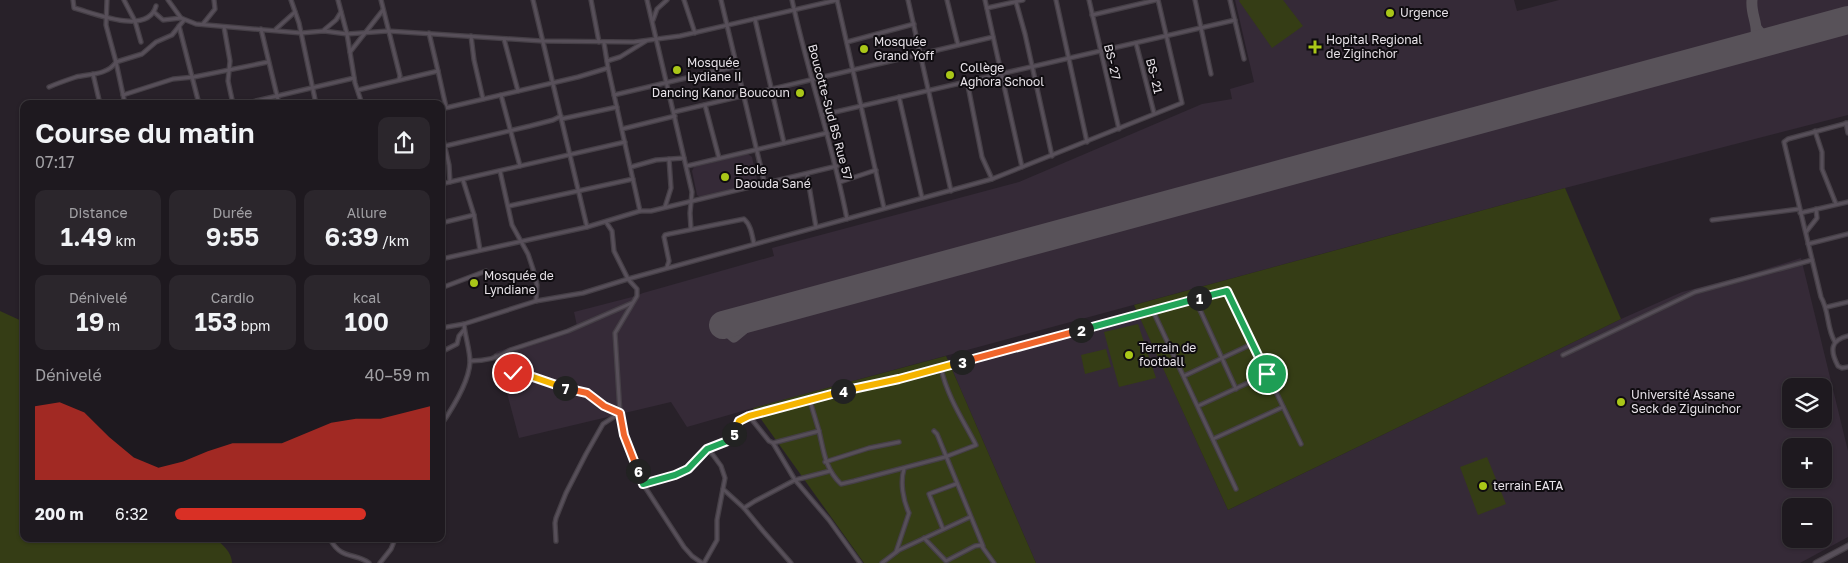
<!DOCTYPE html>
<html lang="fr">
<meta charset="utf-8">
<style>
:root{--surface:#1e191f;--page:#2b262c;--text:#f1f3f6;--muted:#a1a0a4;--line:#3c383d;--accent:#d93025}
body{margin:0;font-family:"Golos Text",sans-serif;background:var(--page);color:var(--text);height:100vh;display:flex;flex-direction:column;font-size:19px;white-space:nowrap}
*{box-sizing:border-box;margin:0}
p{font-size:16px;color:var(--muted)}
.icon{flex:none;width:28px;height:28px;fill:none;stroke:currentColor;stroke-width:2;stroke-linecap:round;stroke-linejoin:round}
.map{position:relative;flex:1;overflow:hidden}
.sheet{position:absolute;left:20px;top:100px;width:425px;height:442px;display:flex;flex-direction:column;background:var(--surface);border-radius:10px;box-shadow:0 1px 4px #0004,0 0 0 1px var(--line)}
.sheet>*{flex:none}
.controls{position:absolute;left:1782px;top:378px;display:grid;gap:10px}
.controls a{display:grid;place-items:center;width:50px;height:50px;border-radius:10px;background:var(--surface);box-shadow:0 1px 4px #0004,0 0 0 1px var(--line);font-size:25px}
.pin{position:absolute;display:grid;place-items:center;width:42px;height:42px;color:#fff;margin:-21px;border:2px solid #fff;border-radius:50%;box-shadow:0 1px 5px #0007}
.km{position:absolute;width:25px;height:25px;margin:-12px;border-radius:50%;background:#222;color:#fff;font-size:14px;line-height:25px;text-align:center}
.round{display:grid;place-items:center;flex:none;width:52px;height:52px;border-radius:10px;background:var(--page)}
.head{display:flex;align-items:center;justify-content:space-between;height:85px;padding:0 15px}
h1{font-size:28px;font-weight:600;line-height:38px}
.metrics{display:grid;grid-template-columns:repeat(3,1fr);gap:8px;height:85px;padding:5px 15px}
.metrics div{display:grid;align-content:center;border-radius:10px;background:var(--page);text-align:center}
.metrics b{font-size:25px;font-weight:600}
.metrics small{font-size:14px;font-weight:400}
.metrics p{font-size:14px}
.chart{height:140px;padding:10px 15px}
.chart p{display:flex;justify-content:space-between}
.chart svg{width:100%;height:90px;margin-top:5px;fill:var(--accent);opacity:.7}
ul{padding:0 15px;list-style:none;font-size:16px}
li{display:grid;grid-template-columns:80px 60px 1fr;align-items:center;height:38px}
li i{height:12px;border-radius:6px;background:var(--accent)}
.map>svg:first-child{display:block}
</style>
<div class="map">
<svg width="1848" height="563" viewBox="0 0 1848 563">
<rect width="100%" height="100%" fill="#282129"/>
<g fill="#352a37" fill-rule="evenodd">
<polygon points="1235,0 1514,0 1517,11 1559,0 1848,0 1848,115 1565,188 753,408 687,427 671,402 519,438 496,352 577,326 574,312 636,296 643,293 774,256 772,248 1019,182 1202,104 1232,99 1230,89 1254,82"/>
<polygon points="748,154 752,157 758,184 700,197 697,195 692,171 694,167"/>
<path d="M1801,258L1848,451V537L1800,563H1036L951,367L1140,317L1228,510L1621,319L1682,292L1743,276ZM1791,386H1824V419H1791ZM1791,446H1824V479H1791ZM1791,506H1824V539H1791Z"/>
</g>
<g fill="#353d15">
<polygon points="1240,0 1283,0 1303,26 1272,48 1239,1"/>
<polygon points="1565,188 1621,319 1228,510 1134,305"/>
<path d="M0,311L24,322V539H215C223,544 232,553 232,563H0Z"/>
<polygon points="1138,324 1156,378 1119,387 1104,332"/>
<polygon points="1106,349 1111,367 1085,374 1081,355"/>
<polygon points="946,356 951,367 1036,563 864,563 753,408"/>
<polygon points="1487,457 1506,504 1478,515 1460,467"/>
</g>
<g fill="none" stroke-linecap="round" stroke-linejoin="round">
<g stroke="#585259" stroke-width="11">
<polyline points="1757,29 1763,36 1776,39"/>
<path d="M1748,47C1765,31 1750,19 1752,0"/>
<path d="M749,318C737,315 725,314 726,330L734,337L752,322L767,313"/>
</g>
<polyline stroke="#585259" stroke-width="28" points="723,325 1848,20"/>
<g stroke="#453f46" stroke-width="5.5">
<g id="street">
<path d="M73,0L74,8C94,13 148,36 156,6"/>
<polyline points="107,0 106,25 116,62 125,104"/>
<polyline points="124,0 135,21 141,42"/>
<polyline points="168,0 181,18 196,24 301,33 324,31 347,34 388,31 542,41 634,42 680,36 837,0"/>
<polyline points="291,0 299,23 316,104"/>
<polyline points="338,0 347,34 355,83 362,104"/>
<polyline points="381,0 400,76 399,79"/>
<polyline points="533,0 587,227"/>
<polyline points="591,0 599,42"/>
<polyline points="647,0 692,192 690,213 691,229"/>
<polyline points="684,0 695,33"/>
<polyline points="721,0 765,185"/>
<path d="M792,0C808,74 833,145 847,219"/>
<polyline points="837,0 884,208"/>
<polyline points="908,0 951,191"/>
<polyline points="947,0 958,45"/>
<polyline points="985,0 1022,167"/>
<polyline points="1056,0 1087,142"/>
<polyline points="1089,0 1119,129"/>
<polyline points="1195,0 1211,74"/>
<polyline points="1230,0 1244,59"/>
<polyline points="1016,2 1025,34 1052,156"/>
<polyline points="987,8 1023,0"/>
<polyline points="154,12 163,20 181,18"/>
<polyline points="1092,15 1156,0"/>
<polyline points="755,19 784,143"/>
<polyline points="653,20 657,9 667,0"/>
<polyline points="203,24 215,9 214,0"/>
<polyline points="179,26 199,104"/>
<polyline points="224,27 230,61 228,81 233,104"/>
<polyline points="261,29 279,104"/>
<polyline points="276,29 295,12"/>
<polyline points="324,30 336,20 341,12"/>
<polyline points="471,36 474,60 483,99"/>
<polyline points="504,39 518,91"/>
<polyline points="847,42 914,24"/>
<polyline points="1136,43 1154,113"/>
<polyline points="350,52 383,10"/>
<polyline points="607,61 620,57 646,41"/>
<polyline points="608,68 640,211"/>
<polyline points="438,71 446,107"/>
<polyline points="93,74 100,104"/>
<polyline points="967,81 982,157 992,179"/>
<path d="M49,87C58,83 67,80 76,77C89,74 108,75 116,62L142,54L156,42L172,35L184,20"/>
<polyline points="358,90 438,71 429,33"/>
<polyline points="123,95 173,79 194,77 268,62"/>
<polyline points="501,95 520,166"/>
<polyline points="614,95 737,66"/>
<polyline points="899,97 922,198"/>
<polyline points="243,104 354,78"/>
<polyline points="705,105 719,158"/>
<polyline points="441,109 578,77 608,68 604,43"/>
<polyline points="674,112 993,37"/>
<polyline points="822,115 1235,20"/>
<polyline points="561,119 617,107"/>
<polyline points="1846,123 1848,133"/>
<polyline points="622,129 675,116"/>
<polyline points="441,130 449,165 450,182"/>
<polyline points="1815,131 1822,152 1822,169 1836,204"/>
<polyline points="441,147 530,126 553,120 561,116"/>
<polyline points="687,166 827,133"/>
<polyline points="631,167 656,160 684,158"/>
<polyline points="500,171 512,225 528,254 533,269 537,285 536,301"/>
<polyline points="807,174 816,227"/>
<polyline points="463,180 474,215 480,250"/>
<polyline points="840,182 876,170"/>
<polyline points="441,184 625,142"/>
<polyline points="509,206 633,179"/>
<polyline points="665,207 671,188 669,159"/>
<polyline points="1800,213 1848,202"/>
<polyline points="1712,220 1799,209"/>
<polyline points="606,222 612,231 614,251 628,279 637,289 637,296 615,333 620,413 624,435 643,484 684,547 692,556 702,563"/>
<polyline points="441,223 474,215"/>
<polyline points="1806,232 1817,218 1816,209"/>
<polyline points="1808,244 1848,234"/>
<polyline points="441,259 587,227 640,211 651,211 837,166"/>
<path d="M667,267L669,261L664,237L665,235L669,234L744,219C751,225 752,235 754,244"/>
<polyline points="441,288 486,271"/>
<polyline points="1195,299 1236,389"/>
<polyline points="1827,307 1848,302"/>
<polyline points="1153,311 1236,489"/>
<polyline points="441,328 464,324 536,301 583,293 628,279 992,179 1182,103 1158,0"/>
<path d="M1848,336C1830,340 1830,351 1838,366L1842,368L1848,367"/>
<path d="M1835,342C1826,327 1830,313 1821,297L1784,142L1788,139L1848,123"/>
<polyline points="441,352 457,344 459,336 464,330"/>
<polyline points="1563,355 1695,292 1812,260"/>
<polyline points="496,356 502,368 505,370 533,377 557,386 587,393 604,406 620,413"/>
<path d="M470,361C483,361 499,358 510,350L568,331L632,303"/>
<polyline points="1184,376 1252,344"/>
<path d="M810,401C813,411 816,421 819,431C824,452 825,469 841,484L854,481L945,457L976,445C963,420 947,396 941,368"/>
<polyline points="1198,406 1267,374"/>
<polyline points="749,416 769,441 773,443 819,431"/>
<path d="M441,425C452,409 469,382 470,362C470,350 465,336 464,324"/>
<polyline points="934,431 937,434 983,546"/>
<polyline points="1213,439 1283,407"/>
<polyline points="773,443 795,480 830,471"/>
<polyline points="825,462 869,448 899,442"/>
<polyline points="643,484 675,475 688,469 707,449 730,441 739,421 749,416 842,391 899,379 1226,291 1228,292 1301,444"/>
<polyline points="723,489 744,508 763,531 791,563"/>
<polyline points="744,508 755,501 795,480 829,520 860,563"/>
<polyline points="943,529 929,494 956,484"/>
<polyline points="924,538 946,561 975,546 981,545 994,563"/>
<path d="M330,539C342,561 355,552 369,563"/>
<polyline points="556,541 555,523 556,518 566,493 586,454 603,424 620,413"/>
<path d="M896,552L909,513C903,500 900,482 904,469"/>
<polyline points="380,563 391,549 395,539"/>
<polyline points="704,563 717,540 717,520 725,478 721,466 713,455 707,449"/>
<polyline points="882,563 899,550 970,517"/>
</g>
</g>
<g stroke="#453f46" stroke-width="7">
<polyline id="secondary" points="1816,563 1848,546"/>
</g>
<use href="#street" stroke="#574f59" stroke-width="3"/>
<use href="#secondary" stroke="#574f59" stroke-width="4.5"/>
</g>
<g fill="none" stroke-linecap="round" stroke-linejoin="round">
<g stroke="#fff" stroke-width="10">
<polyline id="split-1" points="1199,298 1227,291 1267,374"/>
</g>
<g stroke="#fff" stroke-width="10">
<polyline id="split-2" points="1081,330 1199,298"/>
</g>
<g stroke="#fff" stroke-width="10">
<polyline id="split-3" points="962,362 1081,330"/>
</g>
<g stroke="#fff" stroke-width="10">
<polyline id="split-4" points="843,391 899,379 962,362"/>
</g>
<g stroke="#fff" stroke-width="10">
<polyline id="split-5" points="734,434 739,421 749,416 843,391"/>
</g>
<g stroke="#fff" stroke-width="10">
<polyline id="split-6" points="638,471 643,484 675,475 688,469 707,449 730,440 734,434"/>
</g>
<g stroke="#fff" stroke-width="10">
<polyline id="split-7" points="565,388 587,393 604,406 620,413 624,435 638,471"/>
</g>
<g stroke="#fff" stroke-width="10">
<polyline id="split-8" points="513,373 533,377 565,388"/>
</g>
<use href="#split-1" stroke="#22a559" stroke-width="6"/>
<use href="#split-2" stroke="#22a559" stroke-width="6"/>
<use href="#split-3" stroke="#f0652b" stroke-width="6"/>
<use href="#split-4" stroke="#f5b400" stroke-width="6"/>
<use href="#split-5" stroke="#f5b400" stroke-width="6"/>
<use href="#split-6" stroke="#22a559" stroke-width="6"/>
<use href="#split-7" stroke="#f0652b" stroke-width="6"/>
<use href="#split-8" stroke="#f5b400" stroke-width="6"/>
</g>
<g fill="#aac718" stroke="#0f0c10" stroke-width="2">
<circle cx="1390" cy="13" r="5"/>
<path d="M1312.5 39.5h5v5h5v5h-5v5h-5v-5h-5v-5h5z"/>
<circle cx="864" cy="49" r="5"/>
<circle cx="677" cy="70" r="5"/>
<circle cx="950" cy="75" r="5"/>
<circle cx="800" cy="93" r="5"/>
<circle cx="725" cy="177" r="5"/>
<circle cx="474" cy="283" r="5"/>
<circle cx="1129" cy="355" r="5"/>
<circle cx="1621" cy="402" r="5"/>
<circle cx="1483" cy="486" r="5"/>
</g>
<g text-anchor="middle" stroke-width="4" stroke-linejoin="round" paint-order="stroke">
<g font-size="12" fill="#e8e3e9" stroke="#0f0c10" text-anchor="start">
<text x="1400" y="17">Urgence</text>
<text x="1326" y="44">Hopital Regional<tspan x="1326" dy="14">de Ziginchor</tspan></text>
<text x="874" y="46">Mosquée<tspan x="874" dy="14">Grand Yoff</tspan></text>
<text x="687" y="67">Mosquée<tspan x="687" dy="14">Lydiane II</tspan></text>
<text x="960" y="72">Collège<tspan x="960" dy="14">Aghora School</tspan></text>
<text x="790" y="97" text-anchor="end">Dancing Kanor Boucoun</text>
<text x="735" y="174">Ecole<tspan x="735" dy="14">Daouda Sané</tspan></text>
<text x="484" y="280">Mosquée de<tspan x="484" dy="14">Lyndiane</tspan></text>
<text x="1139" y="352">Terrain de<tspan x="1139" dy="14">football</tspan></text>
<text x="1631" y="399">Université Assane<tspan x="1631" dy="14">Seck de Ziguinchor</tspan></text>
<text x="1493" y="490">terrain EATA</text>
</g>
<g font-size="12" fill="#e8e3e9" stroke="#0f0c10">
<text transform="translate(1112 62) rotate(76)" y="4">BS- 27</text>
<text transform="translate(1154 76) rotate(76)" y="4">BS- 21</text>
<text transform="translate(830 112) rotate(75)" y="4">Boucotte-Sud BS Rue 57</text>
</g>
</g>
</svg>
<div class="controls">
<a><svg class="icon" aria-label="layers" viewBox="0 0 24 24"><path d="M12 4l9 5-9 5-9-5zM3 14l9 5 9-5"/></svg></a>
<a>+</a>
<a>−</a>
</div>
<div class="pin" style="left:1267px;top:374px;background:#1e9e55"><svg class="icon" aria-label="arrive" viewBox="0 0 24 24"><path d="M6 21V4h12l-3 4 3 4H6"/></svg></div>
<div class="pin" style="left:513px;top:373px;background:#d93025"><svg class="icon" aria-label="check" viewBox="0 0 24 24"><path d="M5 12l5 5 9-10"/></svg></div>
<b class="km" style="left:1199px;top:298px">1</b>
<b class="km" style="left:1081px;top:330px">2</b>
<b class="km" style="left:962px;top:362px">3</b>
<b class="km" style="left:843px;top:391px">4</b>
<b class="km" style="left:734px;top:434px">5</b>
<b class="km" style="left:638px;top:471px">6</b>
<b class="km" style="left:565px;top:388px">7</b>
<section class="sheet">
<div class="head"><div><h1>Course du matin</h1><p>07:17</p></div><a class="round"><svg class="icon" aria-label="share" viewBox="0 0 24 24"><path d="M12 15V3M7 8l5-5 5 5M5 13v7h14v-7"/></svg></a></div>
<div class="metrics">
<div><p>Distance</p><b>1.49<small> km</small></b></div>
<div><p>Durée</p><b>9:55</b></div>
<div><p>Allure</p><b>6:39<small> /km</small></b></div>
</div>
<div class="metrics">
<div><p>Dénivelé</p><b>19<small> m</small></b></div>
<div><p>Cardio</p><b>153<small> bpm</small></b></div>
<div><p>kcal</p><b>100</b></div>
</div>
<div class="chart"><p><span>Dénivelé</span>40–59 m</p>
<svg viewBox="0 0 160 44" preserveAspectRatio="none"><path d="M0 44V8L10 6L20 11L30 23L40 33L50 38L60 35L70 30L80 26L90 26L100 26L110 21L120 16L130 14L140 14L150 11L160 8V44z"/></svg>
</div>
<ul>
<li><b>200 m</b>6:32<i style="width:75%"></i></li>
</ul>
</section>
</div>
